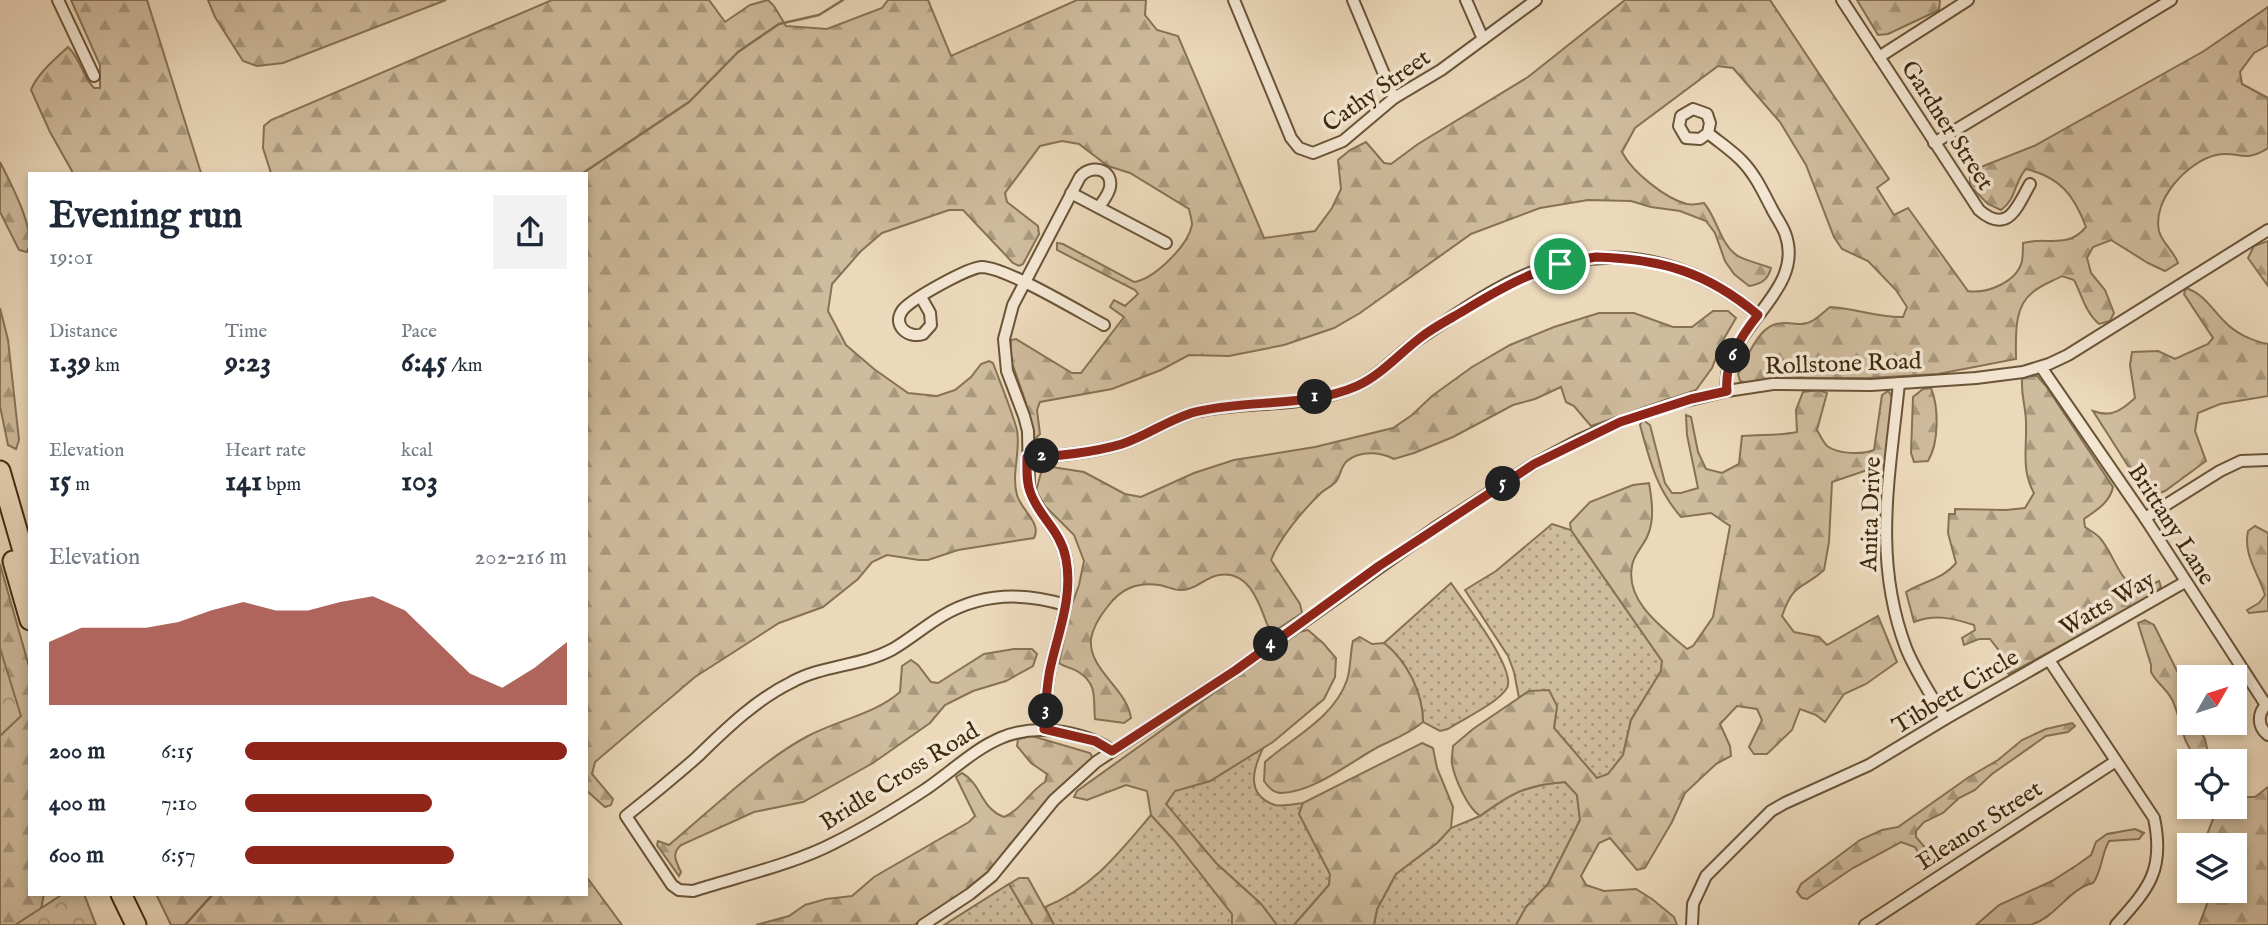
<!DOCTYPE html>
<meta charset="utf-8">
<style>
:root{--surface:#fff;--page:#f2f2f3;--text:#1f2937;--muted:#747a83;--accent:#8f2418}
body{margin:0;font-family:"IM FELL English",serif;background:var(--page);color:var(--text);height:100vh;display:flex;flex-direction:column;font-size:26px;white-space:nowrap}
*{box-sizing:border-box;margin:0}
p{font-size:23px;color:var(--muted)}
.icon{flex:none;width:38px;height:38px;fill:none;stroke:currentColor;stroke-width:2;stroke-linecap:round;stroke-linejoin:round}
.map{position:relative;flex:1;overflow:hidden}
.sheet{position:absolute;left:28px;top:172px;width:560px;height:724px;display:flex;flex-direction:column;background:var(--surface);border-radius:0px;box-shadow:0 4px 10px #0003}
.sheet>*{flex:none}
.needle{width:46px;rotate:51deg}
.tools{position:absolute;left:2177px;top:665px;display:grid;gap:14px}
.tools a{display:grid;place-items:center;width:70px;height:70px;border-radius:0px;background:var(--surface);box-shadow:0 4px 10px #0003;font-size:35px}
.pin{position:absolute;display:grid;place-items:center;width:60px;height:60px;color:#fff;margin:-30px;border:4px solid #fff;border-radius:50%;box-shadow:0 2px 7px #0007}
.km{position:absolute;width:35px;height:35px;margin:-18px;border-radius:50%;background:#222;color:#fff;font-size:19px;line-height:35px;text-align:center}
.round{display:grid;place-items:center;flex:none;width:74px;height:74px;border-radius:0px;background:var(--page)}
.headline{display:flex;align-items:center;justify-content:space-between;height:119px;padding:0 21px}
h1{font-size:38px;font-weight:700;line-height:52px}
.figures{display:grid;grid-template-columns:repeat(3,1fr);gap:10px;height:119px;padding:7px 21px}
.figures div{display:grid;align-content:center}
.figures b{font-size:30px;font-weight:700}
.figures small{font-size:19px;font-weight:400}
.figures p{font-size:19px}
.chart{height:196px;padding:14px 21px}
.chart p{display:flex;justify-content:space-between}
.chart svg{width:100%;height:126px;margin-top:7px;fill:var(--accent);opacity:.7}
ul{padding:0 21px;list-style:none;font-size:23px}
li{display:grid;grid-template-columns:112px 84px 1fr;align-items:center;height:52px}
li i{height:18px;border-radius:9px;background:var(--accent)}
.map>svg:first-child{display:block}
</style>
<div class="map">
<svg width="2268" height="925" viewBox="0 0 2268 925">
<defs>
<pattern id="grass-dots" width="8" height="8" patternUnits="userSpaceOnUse" patternTransform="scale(1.75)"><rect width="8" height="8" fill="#cfbb9d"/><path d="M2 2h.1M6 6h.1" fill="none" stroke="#a9987e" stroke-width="1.8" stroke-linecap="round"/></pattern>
<pattern id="forest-firs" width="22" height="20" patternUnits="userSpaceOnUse" patternTransform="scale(1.75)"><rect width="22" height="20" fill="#cfbb9d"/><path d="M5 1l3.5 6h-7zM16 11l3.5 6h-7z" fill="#a9987e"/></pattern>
<pattern id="park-crowns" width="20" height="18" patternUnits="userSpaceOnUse" patternTransform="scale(1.75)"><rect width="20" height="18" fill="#cfbb9d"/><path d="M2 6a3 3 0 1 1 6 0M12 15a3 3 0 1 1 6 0" fill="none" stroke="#a9987e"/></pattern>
</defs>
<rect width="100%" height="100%" fill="#ecd9bb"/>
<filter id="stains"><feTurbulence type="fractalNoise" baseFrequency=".00286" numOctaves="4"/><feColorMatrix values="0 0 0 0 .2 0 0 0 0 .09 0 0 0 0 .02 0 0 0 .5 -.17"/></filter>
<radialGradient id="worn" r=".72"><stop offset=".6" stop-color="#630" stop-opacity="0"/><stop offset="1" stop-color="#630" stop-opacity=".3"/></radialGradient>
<g fill="url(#grass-dots)" stroke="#877254" stroke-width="2">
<polygon points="1552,524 1571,530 1662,661 1661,671 1631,720 1623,755 1608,774 1597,779 1554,728 1557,706 1529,691 1519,698 1514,672 1508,656 1465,590 1496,571"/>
<path d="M1451,583C1463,601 1517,669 1507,688C1498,703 1463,719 1448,729L1440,731L1423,722C1423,693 1407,661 1384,643Z"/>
<path d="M1263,748C1253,769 1245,795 1275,805C1282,807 1294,804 1303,803L1299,814L1330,874L1329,885L1294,925H1277L1261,904L1216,863L1166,805L1174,791L1210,781Z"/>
<polygon points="1565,782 1577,795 1580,820 1548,884 1526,907 1516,925 1374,925 1377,909 1396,874 1437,843 1451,828 1480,816 1513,793 1545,784"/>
<path d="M1151,815L1174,840L1232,914V925H1054L1045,907C1092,888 1119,853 1151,815Z"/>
<polygon points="1009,884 1033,925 944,925"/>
</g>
<g fill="url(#forest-firs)" stroke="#877254" stroke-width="2">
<path d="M71,0H147L201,173H73L50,132L31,90C37,74 55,59 68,47C81,59 82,76 94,88H100V65Z"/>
<polygon points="208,0 446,0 283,63 257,66 243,61 215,17"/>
<path d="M552,0H709L725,22L750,5L768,0L774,6L786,26L827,29L882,8L888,0H928L951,56L1077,0H1146L1145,15L1157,30L1178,36L1264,238L1315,231L1332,208L1341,189L1338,160L1350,150L1366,142L1384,163L1391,164L1418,144L1528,77L1625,0H1770L1889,179L1877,188L1894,215L1908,208L1968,291C1987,294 2017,282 2022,261C2023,255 2023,249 2023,243C2046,236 2067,250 2086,227C2074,195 2060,177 2026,169C2014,182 2016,200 2001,210L1988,204L1970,186V174L1981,167L2034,146L2204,51L2268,7V45L2254,53L2240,72L2242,84L2268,98V148C2244,164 2238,150 2216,155C2187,162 2152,200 2159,231C2162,243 2174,251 2178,263L2165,271L2148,263L2111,240L2093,247L2087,258L2091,273L2105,290L2114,313L2110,321L2099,324C2085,312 2082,295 2074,280L2062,276C2053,281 2041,285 2033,292C2013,307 2016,337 2016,359L1938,374L1868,378H1785L1749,384L1740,381L1738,374C1747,359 1756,332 1773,325C1783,321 1792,324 1801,324C1813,324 1821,314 1830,307C1855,308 1878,318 1903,317L1907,307L1896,290L1868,261L1842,249L1834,237L1806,165L1780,122L1733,68L1718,66L1635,128L1622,152C1632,172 1666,199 1687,204C1692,205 1699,204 1704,203C1717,218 1721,246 1738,256C1744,260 1761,264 1771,268C1768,280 1761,284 1749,286L1734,274L1725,261L1715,233L1706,221L1680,211L1651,207L1631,201L1588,200L1540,208L1471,234L1360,313L1334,328L1284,345L1229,356L1189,355L1161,370L1112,389L1040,402L1037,410L1040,434L1035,439L1031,436L1026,403L1011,360V340L1016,339L1072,373H1081L1124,317L1110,307L1114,300L1125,306L1138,294L1135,290L1057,250V243L1063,244L1134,282C1154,279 1188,246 1192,225C1192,220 1190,214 1189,209L1130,173L1108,166L1079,144L1062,141L1040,146L1005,193L1007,202L1038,226L1039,234L1023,264L1019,266L1013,263L963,210H949L882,233L861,251L832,284L828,311L846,345L874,369L908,393L937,396L955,390L971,377L981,364L989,361L993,363C1001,385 1011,408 1017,430C1021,451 1011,473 1017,495C1021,510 1042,523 1034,538L958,550L928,560H919L887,555L872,562L858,579L823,607L779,623L695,677L595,762L592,774L613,799L611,805L605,807L586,790V173H271L263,148L264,126L271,120Z"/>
<polygon points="1857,0 1940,0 1939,10 1888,34 1878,35"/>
<path d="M0,162C10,182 38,233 27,252L19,250L0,212Z"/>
<polygon points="2268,241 2268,286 2248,258 2254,246"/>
<path d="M2186,288C2204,294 2211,308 2224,321C2235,333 2252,341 2268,344V396L2220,404L2198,413L2195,431L2206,461L2165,491L2148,497L2093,411C2111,418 2122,410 2135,398L2130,365L2132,352L2158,351L2175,359L2208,344L2213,338L2184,294Z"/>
<polygon points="0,308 8,340 19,440 16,449 8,445 0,406"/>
<path d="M1713,311H1728L1736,318L1722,342L1712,368L1696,390L1591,426L1574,406L1566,402L1561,387L1535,399L1513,405L1453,437L1414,453L1394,459C1381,452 1360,450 1347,461C1341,466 1341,474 1337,480C1334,486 1324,489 1320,494C1303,510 1279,539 1271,560L1300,604L1302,613L1276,630L1271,629L1267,624C1259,603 1249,570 1219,575C1205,577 1195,591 1180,590C1173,590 1166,586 1159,585C1136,582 1121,589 1108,606C1100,616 1093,626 1091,639C1088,670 1127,688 1131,718L1124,723L1095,719C1093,700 1098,685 1080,673C1074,668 1066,668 1059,663L1070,610L1079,585L1084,561L1074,535L1045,506L1036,491L1042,469L1052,467L1084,472L1125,494L1141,497L1194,473L1234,460L1315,447L1393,428L1412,415L1432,396L1472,367L1510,345L1554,327L1599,313H1634L1673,327H1692Z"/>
<path d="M2028,376H2037L2046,386L2113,487C2110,502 2097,510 2084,519L2085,527C2089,530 2095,533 2099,537C2115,554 2117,581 2141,590L2159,581L2161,587L2153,595L2009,674L2004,670V657L1990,639H1979L1964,645L1962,638L1975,630L1974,625C1952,618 1936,614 1914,622L1906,592C1924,581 1943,579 1956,563L1948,533L1949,514H1955V509L2006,510L2025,508L2034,493C2021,470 2027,448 2026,423C2026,406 2021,398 2022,379Z"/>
<path d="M1931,388C1939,407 1939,443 1928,461L1914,462L1911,453L1913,397L1923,389Z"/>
<path d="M1819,390L1827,393L1817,430C1820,435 1823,442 1827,446C1838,454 1862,455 1874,450L1882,395L1888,391L1893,397L1885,464L1832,482L1829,542L1824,570C1801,591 1794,581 1782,616L1794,632L1819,637L1827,645L1878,616L1897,662L1866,684L1844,694L1825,722L1816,715L1800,709L1792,730L1767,754H1754L1749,747L1762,720L1757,709L1737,706L1720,724L1730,746L1731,756L1716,764L1685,793L1672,822L1645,868L1637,870L1610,838L1599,843L1581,876L1586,885L1604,891L1636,889L1652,899L1674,917L1677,925H1516L1526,907L1548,884L1580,820L1577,795L1565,782C1525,785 1512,793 1480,816C1467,807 1455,779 1452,764C1451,758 1453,751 1453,746L1473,729L1529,691L1549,690L1557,706L1554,728L1597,778L1608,774L1623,755L1631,720L1661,671L1662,661L1571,530L1570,523L1590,502L1633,485L1649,483C1652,500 1655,520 1647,537C1643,546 1633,556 1632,566C1625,602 1663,628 1687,649L1693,646L1713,617L1730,526L1711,513L1681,517C1656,488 1650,461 1640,425L1643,420L1650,425L1665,483L1672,493H1681L1698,488L1687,435L1686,415L1691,417L1698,452L1706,469L1722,473L1739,464L1742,436C1761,434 1779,436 1797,432L1796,410L1803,392Z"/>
<path d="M2255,526L2268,533V611L2249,613L2247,610L2259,603L2265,595C2258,572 2243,555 2248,531Z"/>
<polygon points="0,564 30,670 30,894 44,894 38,925 0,925"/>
<path d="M2145,620L2154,625L2178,673L2189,704V723H2196L2205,739L2210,761H2198C2181,740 2183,727 2174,704C2170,691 2157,684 2151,672V665L2138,623Z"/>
<polygon points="1308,630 1323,643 1336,658 1335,677 1324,699 1273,742 1210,781 1175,791 1166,804 1216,863 1261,904 1277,925 1232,925 1232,914 1174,840 1151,815 1147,791 1126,785 1087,800 1074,797 1077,791 1299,632"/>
<path d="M1360,637L1372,644L1384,643C1407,661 1423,693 1423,722C1410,733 1395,739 1380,746C1351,761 1315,792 1281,793C1273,793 1268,787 1264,781L1265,762C1293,737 1334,718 1347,680C1351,668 1350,653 1353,641Z"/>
<path d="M1014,649H1032L1037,654L1033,666L1006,681L973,691L945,705L930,723L873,763L803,802L754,812L681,845C671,854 676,861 681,872L679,876L657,845L658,841L669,845C711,810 762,760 808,736C838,720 875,714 900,692L902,666L911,660L918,665L931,682L938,683L984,654Z"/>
<polygon points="2072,723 2075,726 2068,732 2046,736 1992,774 1975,790 1959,798 1943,813 1924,822 1916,831 1916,837 1932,856 1934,865 1928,869 1915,847 1901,842 1853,868 1807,899 1802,898 1797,892 1801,884 1860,840 1882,830 1898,827 1969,777 1998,760 2022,740 2046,729"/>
<path d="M1032,736L1090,753L1093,758L1051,796L1001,863L975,884L914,925H756L789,916L805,905L826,899L852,896L874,877L969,822L975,816L956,777L962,773C982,784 980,808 1004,817C1021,810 1029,792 1045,782L1047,774L1031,763L1017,746L1018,739Z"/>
<polygon points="1422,743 1433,748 1437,768 1453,807 1451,828 1437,843 1396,874 1377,909 1374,925 1294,925 1329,885 1330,874 1299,814 1303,803"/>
<polygon points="2268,787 2268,925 2199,925 2212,891 2235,891 2235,845 2203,845 2213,819 2212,807 2235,807 2235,793 2241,797 2255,797"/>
<path d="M2135,829L2144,833L2139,839L2109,841C2101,855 2102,871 2093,883C2068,889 2056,918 2030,925C2016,925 1991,925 1976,925L1999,905L2052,881L2077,865L2091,855L2096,842L2107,834Z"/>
<polygon points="586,876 622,925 171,925 156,894 586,894"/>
<polygon points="1019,878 1028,878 1054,925 1033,925 1009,884"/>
</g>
<g fill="url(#park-crowns)" stroke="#877254" stroke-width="2">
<polygon points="0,648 21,716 0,736"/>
<polygon points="63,894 84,894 96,925 15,925"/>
</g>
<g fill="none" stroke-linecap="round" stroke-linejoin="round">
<g stroke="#836e51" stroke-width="2.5">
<polyline points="583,173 689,102 738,52 779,24 819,15 843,0"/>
<polyline points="185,925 213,894"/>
</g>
<g stroke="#6a5437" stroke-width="14">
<g id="street">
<polyline points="58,0 94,76"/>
<polyline points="1234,0 1291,138 1299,148 1313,153 1343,141 1394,98 1441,70 1536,0"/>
<polyline points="1353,0 1394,98"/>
<polyline points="1466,0 1483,39"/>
<path d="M1842,0L1979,210C2008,235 2017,207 2030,184"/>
<polyline points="1879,57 1968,0"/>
<path d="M1708,133L1700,139L1686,138L1679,126L1681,116L1693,109L1707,114L1710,123L1708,133C1719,142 1731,150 1741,160C1755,174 1763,192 1772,209C1776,217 1782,225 1785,233C1808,294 1719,328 1727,391"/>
<polyline points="1934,143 2171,0"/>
<polyline points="1071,193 1166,243"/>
<path d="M921,297L930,313L931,325L923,334C909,339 892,326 902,311C909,300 969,267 982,267C1007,268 1078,311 1104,325"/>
<polyline points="2041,367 2145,518 2266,705"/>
<path d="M1899,383C1890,475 1872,558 1906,648C1916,673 1932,696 1945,719"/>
<path d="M1027,457C1055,457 1096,452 1122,444C1147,436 1169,419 1195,412C1247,400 1307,409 1357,386C1383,374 1401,350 1425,335C1458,313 1493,288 1530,273C1612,242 1692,259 1758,315"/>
<polyline points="2145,518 2220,471 2241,461 2268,460"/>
<path d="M1065,605C1023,592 981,593 942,616C925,626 910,639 893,649C862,666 823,665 792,682C755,700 725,730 696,758C673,778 650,797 626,816L672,885L679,890L693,891C736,877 794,864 834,843C866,827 897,808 926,789C973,756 1000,721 1063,732C1080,735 1098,740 1112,751"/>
<path d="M2049,660L2154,818C2165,870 2149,888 2116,925"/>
<path d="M2268,703C2257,713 2257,726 2268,735"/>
<path d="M1044,729C1046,708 1046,685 1051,665C1059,630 1073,596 1066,559C1061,531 1037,514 1029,488L1028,431L1024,416L1007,371L1004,339L1013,305L1080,177C1090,164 1113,168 1110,187C1109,194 1103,201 1099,207"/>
<polyline points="923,925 970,894 992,876 1054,800 1096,762 1236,670 1435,528 1534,464 1579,440 1620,422 1669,405 1727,391 1773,384 1871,385 1976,378 2023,372 2049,364 2068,355 2268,230"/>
<polyline points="1692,925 1693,904 1706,876 1771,811 1785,803 1869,765 1945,719 2185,582"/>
<polyline points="1865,925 2116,761"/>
</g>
</g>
<g stroke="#3f280b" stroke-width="23">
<g id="highway">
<polyline points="0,471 30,575"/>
<polyline points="13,561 30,620"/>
<polyline points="121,894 136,925"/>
</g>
</g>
<use href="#street" stroke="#f3e6d3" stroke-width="10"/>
<use href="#highway" stroke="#ecd9bb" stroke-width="19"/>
</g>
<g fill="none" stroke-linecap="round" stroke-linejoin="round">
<g stroke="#fff" stroke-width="14">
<path id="route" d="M1596,257C1662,259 1707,272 1758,315C1740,337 1724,363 1727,391L1691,399L1620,422L1534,464L1379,566L1236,670L1112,751L1095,741L1044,729C1046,708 1046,685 1051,665C1059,630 1073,596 1066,559C1061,531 1040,518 1031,494C1026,483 1027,469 1027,457C1055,457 1095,452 1122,444C1147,436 1169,419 1195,412C1247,399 1307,408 1357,386C1381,375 1399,354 1420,338C1434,327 1450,319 1465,310C1509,283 1545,264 1596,257Z"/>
</g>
<use href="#route" stroke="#8f2418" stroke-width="9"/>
</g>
<g text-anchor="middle" stroke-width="7" stroke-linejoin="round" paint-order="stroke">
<g font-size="24" fill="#3f280b" stroke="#f3e6d3">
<text transform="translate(1376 90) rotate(-35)" y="8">Cathy Street</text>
<text transform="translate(1948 125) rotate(57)" y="8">Gardner Street</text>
<text transform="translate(1843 363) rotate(-2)" y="8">Rollstone Road</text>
<text transform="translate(1870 514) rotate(-88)" y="8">Anita Drive</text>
<text transform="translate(2172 524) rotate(57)" y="8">Brittany Lane</text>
<text transform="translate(2107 603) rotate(-30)" y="8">Watts Way</text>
<text transform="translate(1955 691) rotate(-31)" y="8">Tibbett Circle</text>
<text transform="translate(899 776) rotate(-32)" y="8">Bridle Cross Road</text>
<text transform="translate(1979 825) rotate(-33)" y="8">Eleanor Street</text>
</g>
</g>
<rect width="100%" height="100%" filter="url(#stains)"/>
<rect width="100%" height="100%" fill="url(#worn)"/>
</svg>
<div class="tools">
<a><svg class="needle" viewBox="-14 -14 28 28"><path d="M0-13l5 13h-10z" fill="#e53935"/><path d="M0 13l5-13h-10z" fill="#747a83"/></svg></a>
<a><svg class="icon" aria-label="locate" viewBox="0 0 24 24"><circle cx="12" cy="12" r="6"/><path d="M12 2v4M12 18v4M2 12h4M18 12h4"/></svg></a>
<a><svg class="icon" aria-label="layers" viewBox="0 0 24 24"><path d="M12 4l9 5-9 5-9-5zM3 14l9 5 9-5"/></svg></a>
</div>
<div class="pin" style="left:1560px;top:264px;background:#1e9e55"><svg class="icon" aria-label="arrive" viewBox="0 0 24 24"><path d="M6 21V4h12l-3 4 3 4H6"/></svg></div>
<b class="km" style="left:1315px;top:397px">1</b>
<b class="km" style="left:1042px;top:456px">2</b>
<b class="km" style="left:1046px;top:711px">3</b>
<b class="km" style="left:1271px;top:644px">4</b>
<b class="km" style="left:1503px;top:484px">5</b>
<b class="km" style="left:1733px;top:356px">6</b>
<section class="sheet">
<div class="headline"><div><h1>Evening run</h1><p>19:01</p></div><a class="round"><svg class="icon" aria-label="share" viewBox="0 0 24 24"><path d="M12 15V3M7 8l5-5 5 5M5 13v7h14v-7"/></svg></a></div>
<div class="figures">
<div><p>Distance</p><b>1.39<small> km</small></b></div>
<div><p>Time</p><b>9:23</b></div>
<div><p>Pace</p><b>6:45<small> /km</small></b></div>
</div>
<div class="figures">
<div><p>Elevation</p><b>15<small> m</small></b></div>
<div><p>Heart rate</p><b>141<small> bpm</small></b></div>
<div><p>kcal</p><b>103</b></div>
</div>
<div class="chart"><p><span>Elevation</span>202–216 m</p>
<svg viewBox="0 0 160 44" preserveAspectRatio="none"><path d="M0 44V22L10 17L20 17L30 17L40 15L50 11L60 8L70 11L80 11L90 8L100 6L110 11L120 22L130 33L140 38L150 31L160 22V44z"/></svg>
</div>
<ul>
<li><b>200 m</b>6:15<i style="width:100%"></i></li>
<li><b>400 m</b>7:10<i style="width:58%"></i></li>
<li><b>600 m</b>6:57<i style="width:65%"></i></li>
</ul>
</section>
</div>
